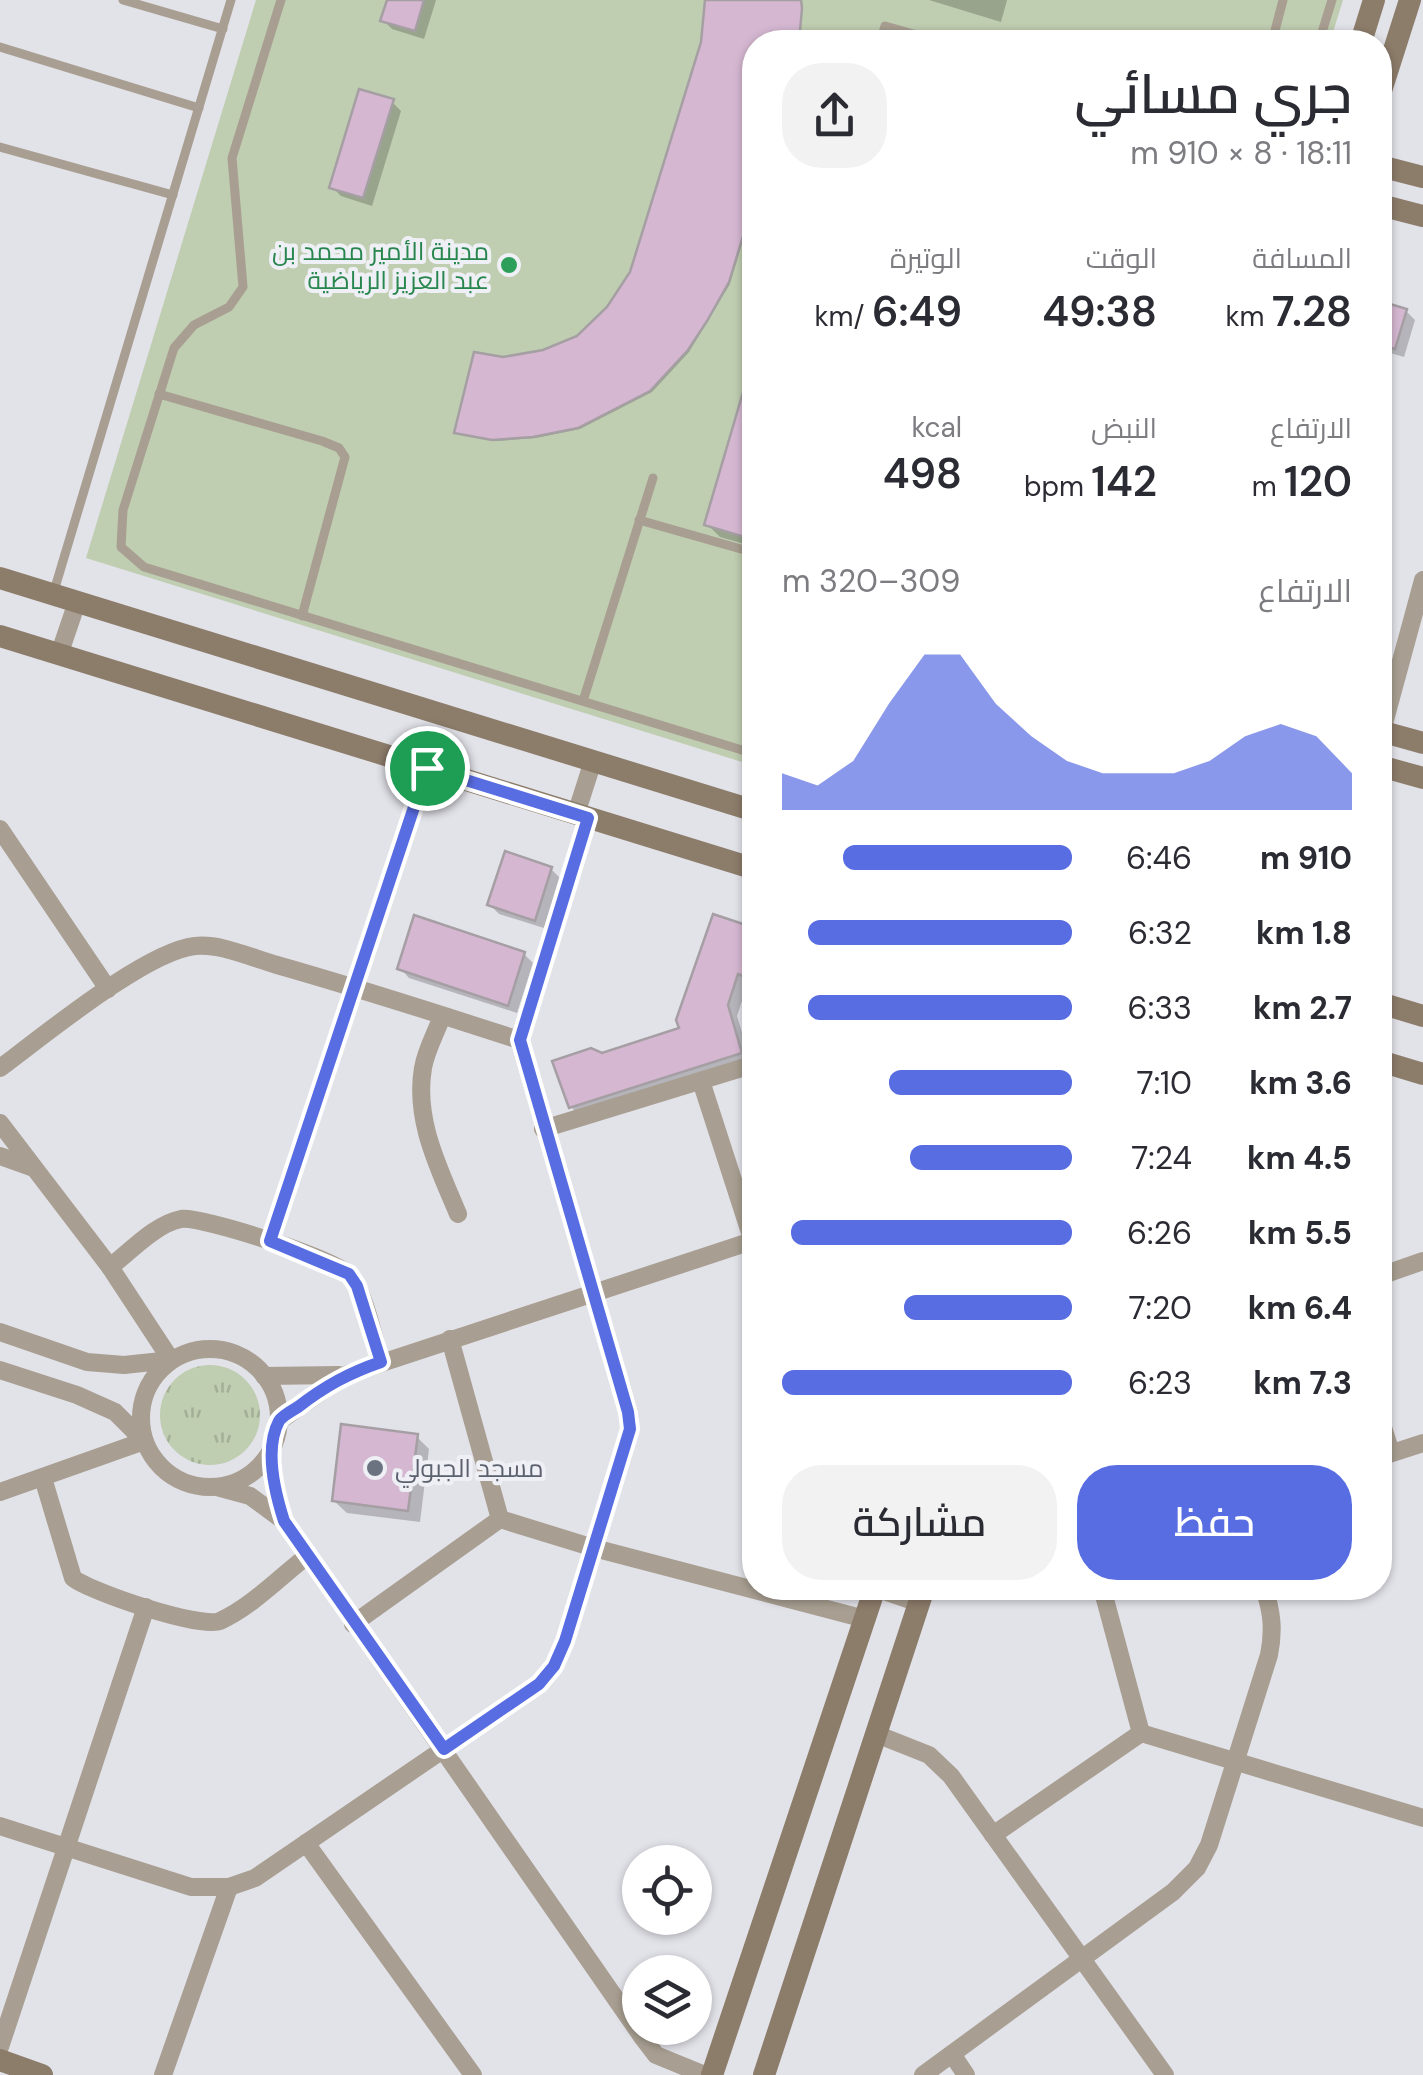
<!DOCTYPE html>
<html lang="ar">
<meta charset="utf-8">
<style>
:root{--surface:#fff;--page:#f2f2f3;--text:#2b2b33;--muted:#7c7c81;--accent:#596de3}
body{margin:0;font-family:"DM Sans",Cairo,sans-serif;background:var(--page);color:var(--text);direction:rtl;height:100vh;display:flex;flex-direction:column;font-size:38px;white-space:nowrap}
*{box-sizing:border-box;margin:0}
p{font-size:32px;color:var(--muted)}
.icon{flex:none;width:55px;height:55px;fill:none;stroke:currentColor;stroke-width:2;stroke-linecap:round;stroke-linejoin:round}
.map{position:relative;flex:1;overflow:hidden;direction:ltr}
.sheet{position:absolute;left:742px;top:30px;width:650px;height:1570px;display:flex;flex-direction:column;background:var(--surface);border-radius:40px;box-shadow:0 2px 8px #0004;direction:rtl}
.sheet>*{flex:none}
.fabs{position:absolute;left:622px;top:1845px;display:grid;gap:20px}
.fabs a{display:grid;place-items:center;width:90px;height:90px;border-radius:50%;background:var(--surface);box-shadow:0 2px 8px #0004;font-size:50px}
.pin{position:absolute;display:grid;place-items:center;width:85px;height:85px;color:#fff;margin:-42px;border:5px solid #fff;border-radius:50%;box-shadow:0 2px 10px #0007}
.round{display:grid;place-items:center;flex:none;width:105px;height:105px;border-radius:40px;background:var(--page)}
.head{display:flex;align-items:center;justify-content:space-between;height:170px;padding:0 40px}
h1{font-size:55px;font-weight:600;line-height:75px}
.figures{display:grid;grid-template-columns:repeat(3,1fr);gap:15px;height:170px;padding:10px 40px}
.figures div{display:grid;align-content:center}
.figures b{font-size:42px;font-weight:600}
.figures small{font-size:28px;font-weight:400}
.figures p{font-size:28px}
.chart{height:280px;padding:20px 40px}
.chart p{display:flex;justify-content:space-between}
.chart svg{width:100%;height:180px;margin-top:10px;fill:var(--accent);opacity:.7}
.action{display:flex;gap:20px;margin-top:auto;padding:20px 40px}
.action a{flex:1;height:115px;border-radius:40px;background:var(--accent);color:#fff;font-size:40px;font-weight:600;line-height:115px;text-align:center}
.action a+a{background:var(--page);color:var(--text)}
ul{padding:0 40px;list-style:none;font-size:32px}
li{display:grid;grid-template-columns:160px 120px 1fr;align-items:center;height:75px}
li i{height:25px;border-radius:12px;background:var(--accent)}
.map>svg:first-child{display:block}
</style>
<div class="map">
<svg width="1423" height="2075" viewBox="0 0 1423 2075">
<defs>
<pattern id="grass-tufts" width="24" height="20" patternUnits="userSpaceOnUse" patternTransform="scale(2.5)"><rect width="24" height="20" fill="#bfcdb0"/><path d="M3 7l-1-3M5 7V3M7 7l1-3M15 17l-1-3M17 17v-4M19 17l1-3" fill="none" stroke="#a3af96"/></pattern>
</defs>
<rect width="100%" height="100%" fill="#e2e2e9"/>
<circle fill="url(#grass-tufts)" cx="210" cy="1415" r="50"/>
<polygon fill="#bfcdb0" points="256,0 1343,0 1330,42 755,42 755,766 86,558"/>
<g fill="#0003">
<polygon points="389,0 436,0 424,39 392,29 383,20"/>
<polygon points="707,0 800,0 800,42 755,42 755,200 730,284 689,352 652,392 580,429 536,438 495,441 459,434 457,432 503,360 544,352 578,339 609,309 633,273 704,43"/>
<polygon points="929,0 1007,0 1001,22"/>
<polygon points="392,102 401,111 372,206 341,196 332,187"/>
<polygon points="1380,303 1406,311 1415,320 1404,357 1380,350"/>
<polygon points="755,362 755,547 720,537 707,524"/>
<polygon points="551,869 560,878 544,928 499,914 490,905"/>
<polygon points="755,931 755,986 748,983 737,1016 751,1063 581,1117 571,1107 602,1056 682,1030"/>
<polygon points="524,954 533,963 517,1013 409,978 400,968"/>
<polygon points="416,1436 429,1449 420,1522 347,1513 334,1501"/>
</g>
<g fill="#d5b7d1" stroke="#a59fa4" stroke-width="2.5">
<polygon points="387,0 424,0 415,31 380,21"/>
<polygon points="705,0 801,0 802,8 799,42 755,42 755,197 729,282 707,321 688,350 650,391 578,428 533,437 492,440 454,433 474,352 503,357 543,350 577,336 607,307 630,272 701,42"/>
<polygon points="359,89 394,99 363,198 329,188"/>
<polygon points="1380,301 1407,309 1395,349 1380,345"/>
<polygon points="751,365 755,366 755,540 704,525"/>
<polygon points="505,851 552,867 535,921 487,905"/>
<polygon points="713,914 755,928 755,948 745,977 738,974 728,1005 742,1053 569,1108 552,1061 591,1048 602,1053 679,1028 676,1020"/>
<polygon points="414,915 525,952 508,1006 397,969"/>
<polygon points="341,1424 418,1434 408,1511 332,1501"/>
</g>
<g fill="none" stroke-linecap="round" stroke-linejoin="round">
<g stroke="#a89e91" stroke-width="9">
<polyline points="123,0 223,29"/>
<polyline points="281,0 232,158 243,287 229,307 194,325 174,348 123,510 121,547 144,567 755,754"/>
<polyline points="880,42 885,26 942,42"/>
<polyline points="1272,42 1283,0"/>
<polyline points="1319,42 1332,0"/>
<polyline points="0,47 199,108"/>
<polyline points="0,147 173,195"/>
<polyline points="159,394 322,441 339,448 345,457 302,616"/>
<polyline points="639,520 755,553"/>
<polyline points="54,591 231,0"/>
<polyline points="583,701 653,478"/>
</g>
<g stroke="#a89e91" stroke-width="18">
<polyline points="59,655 77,602"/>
<polyline points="1382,731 1423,580"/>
<polyline points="576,814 593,761"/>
<polyline points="0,829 108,989"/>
<path d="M442,1016C436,1033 426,1050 423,1068C414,1120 439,1168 458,1214"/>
<path d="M0,1068C42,1037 146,951 195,946C220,943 252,958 277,965C358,988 439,1014 519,1040"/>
<polyline points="701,1081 755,1248"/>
<polyline points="0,1123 110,1267 171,1360 124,1365 87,1362 0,1332"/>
<polyline points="543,1129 755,1064"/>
<polyline points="0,1156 31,1167"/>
<polyline points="270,1241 427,768"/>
<path d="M110,1267C130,1252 155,1224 181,1219C202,1216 334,1259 349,1275C365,1291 374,1340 381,1362"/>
<polyline points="1380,1276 1423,1261"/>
<polyline points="450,1339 500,1519"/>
<circle cx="210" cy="1418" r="69"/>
<polyline points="0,1370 77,1395 115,1412 144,1441 0,1492"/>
<polyline points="264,1376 339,1375"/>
<polyline points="1380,1418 1391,1453"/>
<polyline points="278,1422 345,1375 755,1240"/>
<polyline points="271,1450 276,1498 283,1521"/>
<polyline points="1380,1457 1423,1443"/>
<path d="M43,1478L73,1578C91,1592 200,1629 220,1621C251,1607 280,1577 307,1556"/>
<polyline points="217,1487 250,1496 284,1521 643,2038 656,2055 705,2075"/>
<polyline points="500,1519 594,1548 865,1619"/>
<polyline points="875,1588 919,1603"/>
<polyline points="1102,1588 1141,1733"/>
<polyline points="353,1624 500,1519"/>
<polyline points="1141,1733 1423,1818"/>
<polyline points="876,1734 929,1755 951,1776 1165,2075"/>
<polyline points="0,1826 191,1887 229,1887 255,1878 539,1684 554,1666 565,1641 630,1429 629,1412 519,1040 588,818"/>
<polyline points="993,1835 1141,1733"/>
<polyline points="306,1843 473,2075"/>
<polyline points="0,2047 146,1607"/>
<polyline points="952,2054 966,2075"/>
<polyline points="163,2075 229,1887"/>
<path d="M923,2075L1173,1892L1197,1868L1209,1845L1269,1655C1274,1630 1272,1612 1264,1588"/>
</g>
<g stroke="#8c7c6a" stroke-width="22">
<polyline points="1361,42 1374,0"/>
<polyline points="1380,94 1410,0"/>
<polyline points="1380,166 1423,177"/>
<polyline points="1380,205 1423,216"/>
<polyline points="0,578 755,811"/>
<polyline points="0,636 755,869"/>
<polyline points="1380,731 1423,743"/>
<polyline points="1380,766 1423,778"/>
<polyline points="1380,1003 1423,1016"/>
<polyline points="1380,1061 1423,1074"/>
<polyline points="0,2060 42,2075"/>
<polyline points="712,2075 875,1588"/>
<polyline points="764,2075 924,1588"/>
</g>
</g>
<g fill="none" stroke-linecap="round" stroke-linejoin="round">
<g stroke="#fff" stroke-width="20">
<path id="route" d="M427,768L588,818L520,1040L628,1412L630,1429L565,1641L554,1666L539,1684L444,1749L284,1521C275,1493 264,1449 279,1421C282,1416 293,1410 298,1407C325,1386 349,1373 381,1362L357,1286L349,1274L270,1241Z"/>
</g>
<use href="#route" stroke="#596de3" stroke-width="12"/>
</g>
<circle fill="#2e9e5b" stroke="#efeff6" stroke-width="4" cx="509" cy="265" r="10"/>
<circle fill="#6b7280" stroke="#efeff6" stroke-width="4" cx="375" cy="1468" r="10"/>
<g text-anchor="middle" stroke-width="8" stroke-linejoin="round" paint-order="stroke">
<g font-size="25" fill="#27864d" stroke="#efeff6" text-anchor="end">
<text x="489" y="260">مدينة الأمير محمد بن<tspan x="489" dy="29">عبد العزيز الرياضية</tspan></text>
</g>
<g font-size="25" fill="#5b616d" stroke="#efeff6" text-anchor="start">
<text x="395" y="1477">مسجد الجبولي</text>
</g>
</g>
</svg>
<div class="fabs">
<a><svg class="icon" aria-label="locate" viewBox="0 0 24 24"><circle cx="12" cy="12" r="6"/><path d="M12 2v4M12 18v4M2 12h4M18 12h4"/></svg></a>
<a><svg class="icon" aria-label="layers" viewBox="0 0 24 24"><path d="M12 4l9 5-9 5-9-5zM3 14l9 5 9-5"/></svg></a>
</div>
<div class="pin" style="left:427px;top:768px;background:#1e9e55"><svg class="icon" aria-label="arrive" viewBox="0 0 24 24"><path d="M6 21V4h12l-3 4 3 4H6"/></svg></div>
<section class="sheet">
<div class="head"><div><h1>جري مسائي</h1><p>18:11 · 8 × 910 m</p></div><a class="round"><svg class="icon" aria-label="share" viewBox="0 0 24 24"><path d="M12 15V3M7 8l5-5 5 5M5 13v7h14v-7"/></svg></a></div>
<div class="figures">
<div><p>المسافة</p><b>7.28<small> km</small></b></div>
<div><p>الوقت</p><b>49:38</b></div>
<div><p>الوتيرة</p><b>6:49<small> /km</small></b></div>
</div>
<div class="figures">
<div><p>الارتفاع</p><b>120<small> m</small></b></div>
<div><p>النبض</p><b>142<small> bpm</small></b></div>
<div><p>kcal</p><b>498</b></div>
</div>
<div class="chart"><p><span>الارتفاع</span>309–320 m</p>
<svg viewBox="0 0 160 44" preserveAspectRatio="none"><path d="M0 44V35L10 38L20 32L30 18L40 6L50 6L60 18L70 26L80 32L90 35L100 35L110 35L120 32L130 26L140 23L150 26L160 35V44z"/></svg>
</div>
<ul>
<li><b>910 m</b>6:46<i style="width:79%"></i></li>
<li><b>1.8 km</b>6:32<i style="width:91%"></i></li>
<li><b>2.7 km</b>6:33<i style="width:91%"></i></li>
<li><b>3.6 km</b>7:10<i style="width:63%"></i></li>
<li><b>4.5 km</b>7:24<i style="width:56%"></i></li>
<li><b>5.5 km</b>6:26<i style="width:97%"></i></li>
<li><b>6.4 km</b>7:20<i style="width:58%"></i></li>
<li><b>7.3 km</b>6:23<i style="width:100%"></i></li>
</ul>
<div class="action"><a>حفظ</a><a>مشاركة</a></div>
</section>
</div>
